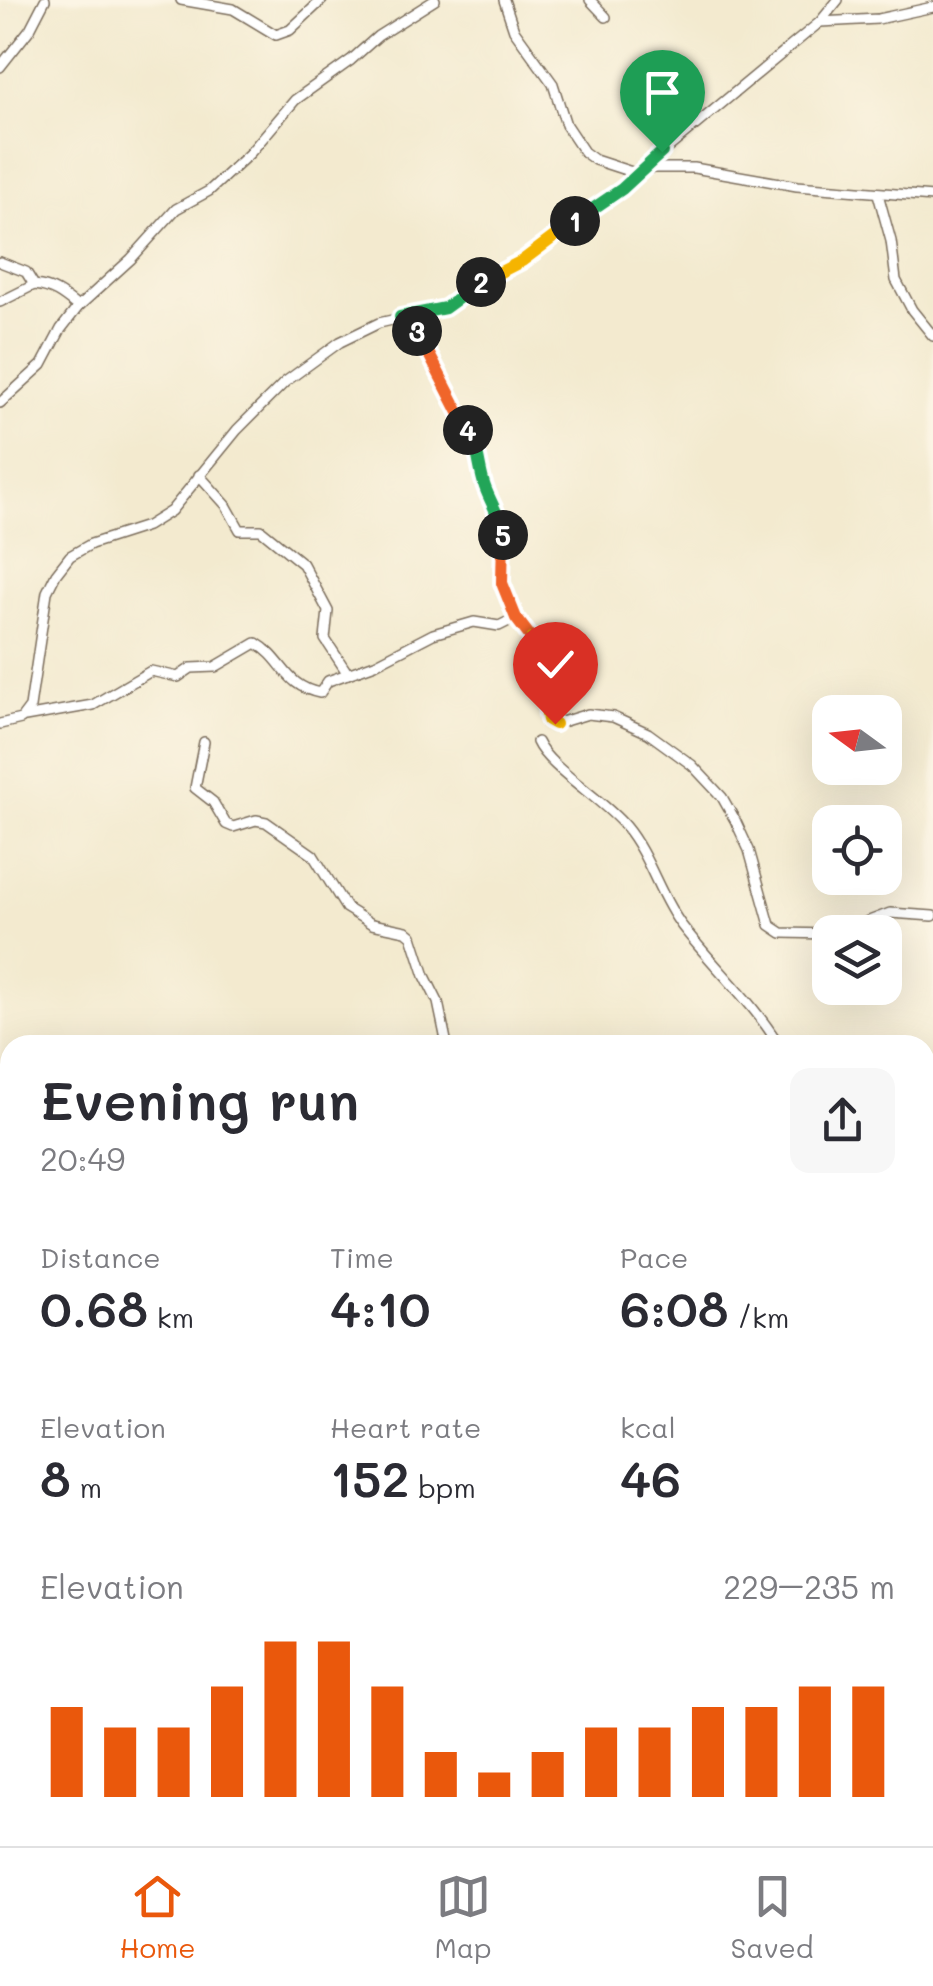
<!DOCTYPE html>
<meta charset="utf-8">
<style>
:root{--surface:#fff;--page:#f7f7f7;--text:#2b2b33;--muted:#7c7c81;--line:#e1e1e2;--accent:#ea580c}
body{margin:0;font-family:Mali,sans-serif;background:var(--page);color:var(--text);height:100vh;display:flex;flex-direction:column;font-size:38px;white-space:nowrap}
*{box-sizing:border-box;margin:0}
p{font-size:32px;color:var(--muted)}
.icon{flex:none;width:55px;height:55px;fill:none;stroke:currentColor;stroke-width:2;stroke-linecap:round;stroke-linejoin:round}
.map{position:relative;flex:1;overflow:hidden}
.drawer{position:absolute;left:0px;top:1035px;width:935px;height:812px;display:flex;flex-direction:column;background:var(--surface);border-radius:30px 30px 0 0;box-shadow:0 10px 40px #0002}
.drawer>*{flex:none}
.needle{width:65px;rotate:285deg}
.buttons{position:absolute;left:812px;top:695px;display:grid;gap:20px}
.buttons a{display:grid;place-items:center;width:90px;height:90px;border-radius:20px;background:var(--surface);box-shadow:0 10px 40px #0002;font-size:50px}
.pin{position:absolute;display:grid;place-items:center;width:85px;height:85px;color:#fff;margin:-102px -42px;border-radius:50% 50% 50% 0;rotate:-45deg;box-shadow:0 0 10px #0007}
.pin .icon{rotate:45deg}
.km{position:absolute;width:50px;height:50px;margin:-25px;border-radius:50%;background:#222;color:#fff;font-size:28px;line-height:50px;text-align:center}
.round{display:grid;place-items:center;flex:none;width:105px;height:105px;border-radius:20px;background:var(--page)}
.overview{display:flex;align-items:center;justify-content:space-between;height:170px;padding:0 40px}
h1{font-size:55px;font-weight:600;line-height:75px}
.figures{display:grid;grid-template-columns:repeat(3,1fr);gap:15px;height:170px;padding:10px 40px}
.figures div{display:grid;align-content:center}
.figures b{font-size:50px;font-weight:600}
.figures small{font-size:28px;font-weight:400}
.figures p{font-size:28px}
.chart{height:280px;padding:20px 40px}
.chart p{display:flex;justify-content:space-between}
.chart svg{width:100%;height:180px;margin-top:10px;stroke:var(--accent);stroke-width:6}
.dock{display:flex;justify-content:space-around;align-items:center;height:140px;border-top:2px solid var(--line);background:var(--surface);font-size:28px;color:var(--muted)}
.dock a{display:grid;justify-items:center;gap:5px}
.dock .active{color:var(--accent)}
.map>svg:first-child{display:block}
</style>
<div class="map">
<svg width="933" height="1846" viewBox="0 0 933 1846">
<rect width="100%" height="100%" fill="#fcf5e5"/>
<filter id="ink" filterUnits="userSpaceOnUse"><feTurbulence type="fractalNoise" baseFrequency=".01" numOctaves="2"/><feDisplacementMap in="SourceGraphic" scale="20" xChannelSelector="R" yChannelSelector="G"/><feConvolveMatrix kernelMatrix="1 2 1 2 8 2 1 2 1" color-interpolation-filters="sRGB"/></filter>
<filter id="wash" filterUnits="userSpaceOnUse"><feTurbulence type="fractalNoise" baseFrequency=".0048" numOctaves="4" result="noise"/><feDisplacementMap in="SourceGraphic" scale="40" xChannelSelector="R" yChannelSelector="G"/><feGaussianBlur stdDeviation="2.25" result="paint"/><feColorMatrix in="noise" values="0 0 0 0 0 0 0 0 0 0 0 0 0 0 0 0 0 1.4 0 .05"/><feComposite in="paint" operator="in"/></filter>
<g filter="url(#wash)">
<rect width="100%" height="100%" fill="#f3eacf"/>
</g>
<g filter="url(#ink)">
<g fill="none" stroke-linecap="round" stroke-linejoin="round">
<g stroke="#7b6d5c" stroke-width="12">
<g id="street">
<polyline points="181,0 233,9 276,35 290,30 322,0"/>
<polyline points="504,0 514,30 553,84 566,125 584,152 595,160 638,174"/>
<polyline points="590,0 606,17"/>
<polyline points="820,22 878,19 933,7"/>
<polyline points="0,67 30,29 45,0"/>
<polyline points="646,168 694,168 797,186 933,197"/>
<polyline points="878,194 891,241 896,280 912,310 933,336"/>
<path d="M0,262L26,272L34,285C54,287 63,295 78,307"/>
<polyline points="0,302 34,285"/>
<polyline points="401,318 418,332 478,448 485,488 503,529 502,583 521,625 542,655 548,685 548,720 555,724 588,714 613,717 648,733 692,765 722,797 735,820 749,850 770,925 782,933 830,934"/>
<polyline points="0,403 42,365 61,329 78,307 131,259 176,209 209,191 250,153 295,100 351,60 378,36 435,0"/>
<polyline points="199,475 226,505 240,530 261,530 303,564 328,611 325,639 348,674"/>
<path d="M25,717L93,705L151,671L178,677L191,668L215,667L256,643C284,659 284,686 320,693L328,681L375,664L433,634L474,622L499,626L517,617"/>
<polyline points="0,724 21,719 30,707 47,592 56,574 70,556 91,544 147,526 171,511 237,430 285,382 340,342 379,323 445,308 490,276 522,261 553,235 593,210 820,22 838,0"/>
<polyline points="204,742 195,788 213,802 226,824 233,827 256,820 266,822 313,855 346,908 372,924 406,931 412,936 425,976 438,1002 447,1045"/>
<path d="M537,742C548,767 604,800 625,826C650,856 659,896 682,926C714,967 752,1001 779,1045"/>
<polyline points="840,932 890,913 933,916"/>
<polyline points="0,1076 10,1077"/>
<polyline points="925,1219 933,1218"/>
<polyline points="0,1335 10,1345"/>
<polyline points="0,1815 10,1814"/>
<polyline points="122,1838 126,1846"/>
<polyline points="285,1838 288,1846"/>
<polyline points="352,1838 361,1846"/>
<polyline points="160,1846 162,1838"/>
</g>
</g>
<use href="#street" stroke="#fff" stroke-width="9"/>
</g>
</g>
<g fill="none" stroke-linecap="round" stroke-linejoin="round" filter="url(#ink)">
<g stroke="#fff" stroke-width="20">
<polyline id="split-1" points="575,221 622,189 662,152"/>
</g>
<g stroke="#fff" stroke-width="20">
<polyline id="split-2" points="481,282 522,261 575,221"/>
</g>
<g stroke="#fff" stroke-width="20">
<polyline id="split-3" points="417,331 400,317 445,308 481,282"/>
</g>
<g stroke="#fff" stroke-width="20">
<polyline id="split-4" points="417,331 468,430"/>
</g>
<g stroke="#fff" stroke-width="20">
<path id="split-5" d="M468,430C480,451 478,467 485,487C491,504 501,517 503,535"/>
</g>
<g stroke="#fff" stroke-width="20">
<polyline id="split-6" points="503,535 502,583 516,618 532,639"/>
</g>
<g stroke="#fff" stroke-width="20">
<path id="split-7" d="M532,639C557,671 540,689 548,720L555,724"/>
</g>
<use href="#split-1" stroke="#22a559" stroke-width="12"/>
<use href="#split-2" stroke="#f5b400" stroke-width="12"/>
<use href="#split-3" stroke="#22a559" stroke-width="12"/>
<use href="#split-4" stroke="#f0652b" stroke-width="12"/>
<use href="#split-5" stroke="#22a559" stroke-width="12"/>
<use href="#split-6" stroke="#f0652b" stroke-width="12"/>
<use href="#split-7" stroke="#f5b400" stroke-width="12"/>
</g>
</svg>
<div class="buttons">
<a><svg class="needle" viewBox="-14 -14 28 28"><path d="M0-13l5 13h-10z" fill="#e53935"/><path d="M0 13l5-13h-10z" fill="#7c7c81"/></svg></a>
<a><svg class="icon" aria-label="locate" viewBox="0 0 24 24"><circle cx="12" cy="12" r="6"/><path d="M12 2v4M12 18v4M2 12h4M18 12h4"/></svg></a>
<a><svg class="icon" aria-label="layers" viewBox="0 0 24 24"><path d="M12 4l9 5-9 5-9-5zM3 14l9 5 9-5"/></svg></a>
</div>
<div class="pin" style="left:662px;top:152px;background:#1e9e55"><svg class="icon" aria-label="arrive" viewBox="0 0 24 24"><path d="M6 21V4h12l-3 4 3 4H6"/></svg></div>
<div class="pin" style="left:555px;top:724px;background:#d93025"><svg class="icon" aria-label="check" viewBox="0 0 24 24"><path d="M5 12l5 5 9-10"/></svg></div>
<b class="km" style="left:575px;top:221px">1</b>
<b class="km" style="left:481px;top:282px">2</b>
<b class="km" style="left:417px;top:331px">3</b>
<b class="km" style="left:468px;top:430px">4</b>
<b class="km" style="left:503px;top:535px">5</b>
<section class="drawer">
<div class="overview"><div><h1>Evening run</h1><p>20:49</p></div><a class="round"><svg class="icon" aria-label="share" viewBox="0 0 24 24"><path d="M12 15V3M7 8l5-5 5 5M5 13v7h14v-7"/></svg></a></div>
<div class="figures">
<div><p>Distance</p><b>0.68<small> km</small></b></div>
<div><p>Time</p><b>4:10</b></div>
<div><p>Pace</p><b>6:08<small> /km</small></b></div>
</div>
<div class="figures">
<div><p>Elevation</p><b>8<small> m</small></b></div>
<div><p>Heart rate</p><b>152<small> bpm</small></b></div>
<div><p>kcal</p><b>46</b></div>
</div>
<div class="chart"><p><span>Elevation</span>229–235 m</p>
<svg viewBox="0 0 160 44" preserveAspectRatio="none"><path d="M5 44V22M15 44V27M25 44V27M35 44V17M45 44V6M55 44V6M65 44V17M75 44V33M85 44V38M95 44V33M105 44V27M115 44V27M125 44V22M135 44V22M145 44V17M155 44V17"/></svg>
</div>
</section>
</div>
<nav class="dock">
<a class="active"><svg class="icon" aria-label="home" viewBox="0 0 24 24"><path d="M3 11l9-7 9 7M6 9v11h12V9"/></svg>Home</a>
<a><svg class="icon" aria-label="map" viewBox="0 0 24 24"><path d="M3 6l6-2 6 2 6-2v14l-6 2-6-2-6 2zM9 4v14M15 6v14"/></svg>Map</a>
<a><svg class="icon" aria-label="saved" viewBox="0 0 24 24"><path d="M7 4h10v16l-5-4-5 4z"/></svg>Saved</a>
</nav>
